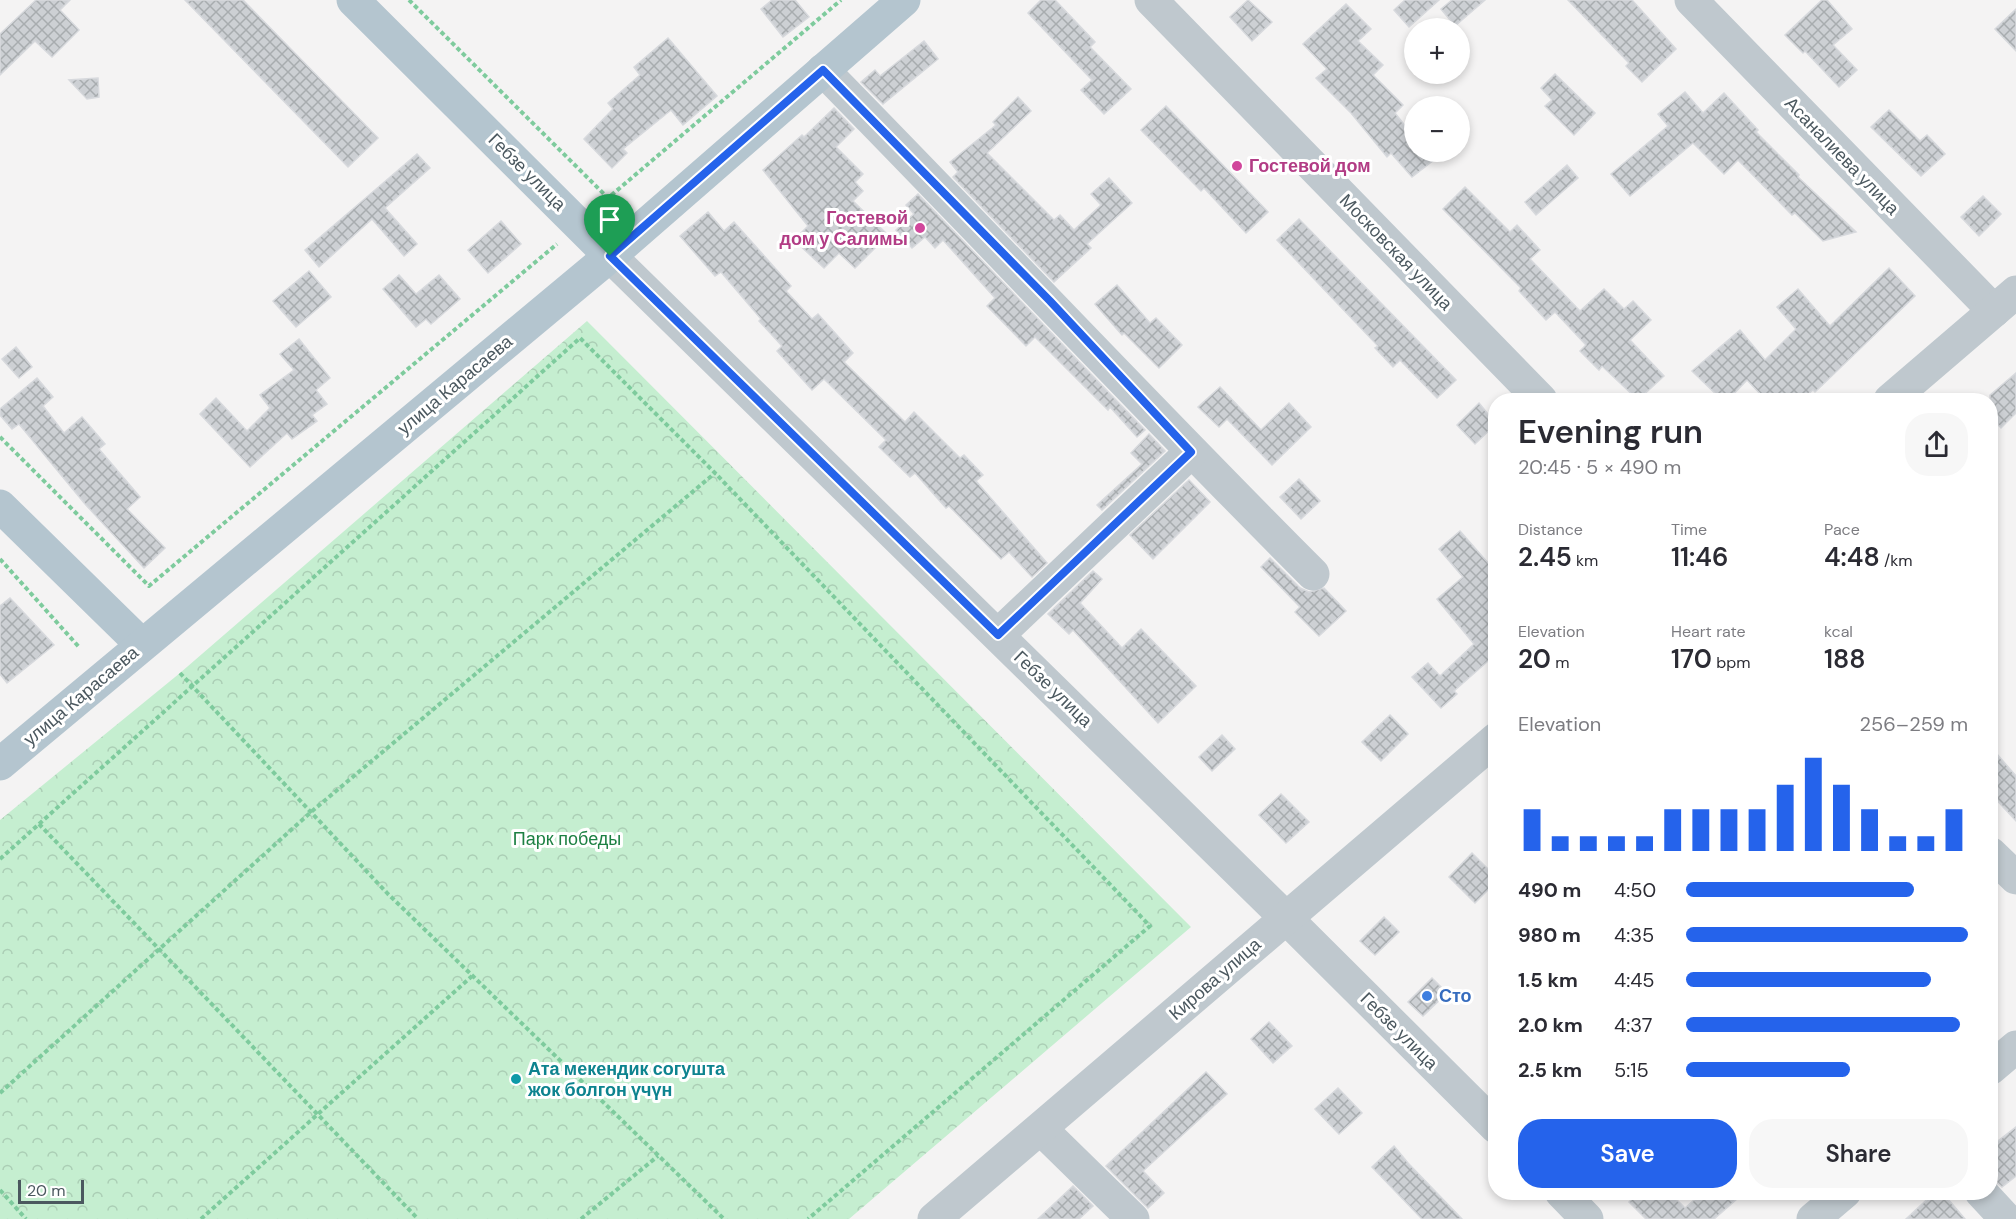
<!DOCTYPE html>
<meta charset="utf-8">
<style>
:root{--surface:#fff;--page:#f7f7f7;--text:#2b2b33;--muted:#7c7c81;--accent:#2563eb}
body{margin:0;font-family:"DM Sans",sans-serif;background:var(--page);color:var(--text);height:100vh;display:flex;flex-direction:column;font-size:22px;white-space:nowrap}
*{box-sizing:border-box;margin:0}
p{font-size:20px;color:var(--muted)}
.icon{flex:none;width:33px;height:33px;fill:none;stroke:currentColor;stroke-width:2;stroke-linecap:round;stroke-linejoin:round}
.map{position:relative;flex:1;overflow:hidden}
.panel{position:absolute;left:1488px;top:393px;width:510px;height:807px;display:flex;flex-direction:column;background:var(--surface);border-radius:24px;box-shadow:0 3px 9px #0003}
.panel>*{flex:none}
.tools{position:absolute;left:1404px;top:18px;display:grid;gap:12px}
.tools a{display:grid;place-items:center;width:66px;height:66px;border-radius:50%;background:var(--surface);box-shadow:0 3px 9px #0003;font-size:30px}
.scale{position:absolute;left:18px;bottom:15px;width:66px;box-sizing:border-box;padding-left:6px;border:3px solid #4b585f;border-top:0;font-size:16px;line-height:21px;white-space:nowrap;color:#4b585f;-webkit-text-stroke:4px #fff;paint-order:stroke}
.pin{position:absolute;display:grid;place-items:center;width:51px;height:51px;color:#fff;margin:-62px -26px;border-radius:50% 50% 50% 0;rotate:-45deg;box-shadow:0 0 6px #0007}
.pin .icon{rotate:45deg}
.round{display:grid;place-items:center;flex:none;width:63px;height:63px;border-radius:24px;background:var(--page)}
.summary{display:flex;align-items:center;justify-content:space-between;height:102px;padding:0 30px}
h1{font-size:33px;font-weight:600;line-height:45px}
.metrics{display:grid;grid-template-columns:repeat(3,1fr);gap:9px;height:102px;padding:6px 30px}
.metrics div{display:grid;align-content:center}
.metrics b{font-size:26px;font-weight:600}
.metrics small{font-size:16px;font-weight:400}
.metrics p{font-size:16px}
.chart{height:168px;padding:12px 30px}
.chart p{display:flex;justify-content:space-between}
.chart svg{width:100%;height:108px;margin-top:6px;stroke:var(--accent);stroke-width:6}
.button{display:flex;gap:12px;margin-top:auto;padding:12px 30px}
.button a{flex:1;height:69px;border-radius:24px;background:var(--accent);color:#fff;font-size:24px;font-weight:600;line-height:69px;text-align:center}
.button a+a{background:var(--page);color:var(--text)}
ul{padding:0 30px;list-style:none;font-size:20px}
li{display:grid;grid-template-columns:96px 72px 1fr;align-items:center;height:45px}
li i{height:15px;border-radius:8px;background:var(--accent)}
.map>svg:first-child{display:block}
</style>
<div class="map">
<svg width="2016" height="1219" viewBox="0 0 2016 1219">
<defs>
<pattern id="park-crowns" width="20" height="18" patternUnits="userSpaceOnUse" patternTransform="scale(1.5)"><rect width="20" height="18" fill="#c5eed0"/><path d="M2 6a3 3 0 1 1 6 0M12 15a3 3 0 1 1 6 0" fill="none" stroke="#abceb5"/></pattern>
<pattern id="building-cross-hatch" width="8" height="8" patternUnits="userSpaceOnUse" patternTransform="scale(1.5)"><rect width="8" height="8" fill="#cdd0d4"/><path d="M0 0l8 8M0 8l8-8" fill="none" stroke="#a8acaf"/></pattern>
</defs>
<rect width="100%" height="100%" fill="#f4f3f3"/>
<polygon fill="url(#park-crowns)" points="587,321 1191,927 849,1219 0,1219 0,820 180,673"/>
<g fill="url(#building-cross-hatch)" stroke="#d7d9dd" stroke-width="1.5">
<polygon points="36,0 70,0 60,10 79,30 52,57 35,41 0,75 0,34"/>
<polygon points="185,0 243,0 378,138 348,167"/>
<polygon points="772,0 795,0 809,17 783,37 761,9"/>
<polygon points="1041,0 1055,0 1095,42 1090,47 1131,89 1104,114 1081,90 1092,80 1028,13"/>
<polygon points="1248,0 1272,22 1252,41 1230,17"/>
<polygon points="1405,0 1439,0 1409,27 1394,10"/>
<polygon points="1452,0 1485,0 1455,26 1441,9"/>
<polygon points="1568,0 1632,0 1676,49 1642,82 1626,66 1629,63"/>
<polygon points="1822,0 1827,0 1852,29 1833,45 1857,70 1839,87 1805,51 1803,53 1785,35"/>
<polygon points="1346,4 1371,29 1358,41 1383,65 1373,75 1403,105 1395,113 1414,137 1414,152 1427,152 1434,160 1412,177 1391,153 1387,157 1351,113 1316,78 1327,69 1303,44"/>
<polygon points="2016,9 2016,51 1995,29"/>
<polygon points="668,38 717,96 683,125 671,110 623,149 627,153 612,168 584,139 613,109 608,103 640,75 634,67"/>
<polygon points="924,41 938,59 883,104 861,82 875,70 880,76"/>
<polygon points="1555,74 1595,113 1574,135 1545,106 1552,100 1541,88"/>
<polygon points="98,78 99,97 87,99 69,80"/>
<polygon points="1685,92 1703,113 1724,93 1758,130 1756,132 1799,175 1798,177 1856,232 1823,241 1795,213 1792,215 1738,160 1724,174 1693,143 1630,196 1611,174 1668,126 1658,114"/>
<polygon points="1018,97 1031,111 987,153 1054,220 1060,215 1074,230 1101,205 1091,194 1109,178 1132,203 1087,244 1091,248 1054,282 953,177 958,172 950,162 996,125 993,122"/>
<polygon points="1166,106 1268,212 1246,233 1204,188 1201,191 1141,130"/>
<polygon points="834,108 854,129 836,147 863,174 855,182 863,191 853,201 888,235 855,268 839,253 824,268 794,240 808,226 763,170 802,135 804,137"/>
<polygon points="1889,110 1920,141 1927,135 1945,154 1921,176 1871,127"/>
<polygon points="417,154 430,168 385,208 417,244 404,256 372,219 319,267 305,250"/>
<polygon points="1567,165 1578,178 1536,215 1525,202"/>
<polygon points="1465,187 1510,232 1517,225 1540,250 1530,259 1580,311 1604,289 1624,309 1633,301 1651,320 1630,340 1664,376 1638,400 1602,366 1599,370 1580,351 1586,345 1555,312 1546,320 1519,291 1521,288 1443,209"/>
<polygon points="918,194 1115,399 1145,430 1137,437 1110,407 1108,410 1035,337 1026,346 987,306 995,298 943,240 935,248 925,237 912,248 896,230 914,214 906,205"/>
<polygon points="1983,196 2001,214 1979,236 1961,217"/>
<polygon points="708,212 724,231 734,222 791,286 786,291 812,319 818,314 853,353 844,362 905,422 914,412 960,458 964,455 983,475 976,481 1047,563 1032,577 1009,552 1001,559 949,506 946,508 915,473 910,477 879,447 886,440 824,379 812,390 777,351 782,346 759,321 761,319 721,272 715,276 680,236"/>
<polygon points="1299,219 1456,380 1437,398 1400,360 1393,367 1375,348 1378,346 1277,240"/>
<polygon points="501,221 521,244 488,273 468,250"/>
<polygon points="1889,268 1915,296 1815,392 1813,390 1801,400 1766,400 1747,380 1728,400 1722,400 1692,371 1740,330 1765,360 1796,329 1777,307 1798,289 1830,326"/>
<polygon points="309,271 331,297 296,327 273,301"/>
<polygon points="399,275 416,294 439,275 460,299 431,324 426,319 416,327 383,289"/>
<polygon points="1117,285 1150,323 1156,318 1182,345 1159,368 1124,333 1122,335 1095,304"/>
<polygon points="299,339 330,378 316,390 327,404 312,415 317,421 292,439 287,433 250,467 200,414 216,398 247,431 270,408 260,395 294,370 280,354"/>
<polygon points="16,347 32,367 19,378 2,359"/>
<polygon points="2016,373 2016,413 2001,428 1990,416 1990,395"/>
<polygon points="37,378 53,397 43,406 64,433 82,417 105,444 99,449 140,497 127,509 165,548 144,568 85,504 19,424 12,429 0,415 0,409"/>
<polygon points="1220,387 1261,430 1289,403 1311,427 1272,465 1227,419 1219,427 1198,407"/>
<polygon points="1479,403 1496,424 1475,444 1457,425"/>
<polygon points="1149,434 1165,451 1102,510 1097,505 1142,464 1131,453"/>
<polygon points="1299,479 1320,501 1301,519 1280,497"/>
<polygon points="1189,480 1210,502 1153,559 1130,535"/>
<polygon points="1460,531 1496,572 1496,654 1454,691 1457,694 1441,708 1412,677 1428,663 1440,676 1474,644 1437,599 1463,577 1439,549"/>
<polygon points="1270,558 1300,588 1309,592 1324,588 1346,611 1319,636 1295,612 1300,607 1261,567"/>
<polygon points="1093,571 1102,579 1080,603 1122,648 1141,629 1196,686 1158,723 1073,630 1069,634 1048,614"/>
<polygon points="10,598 54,645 7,683 0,674 0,606"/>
<polygon points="1390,715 1408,734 1381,761 1362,742"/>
<polygon points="1222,735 1235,749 1212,771 1199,757"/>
<polygon points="1990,746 2016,776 2016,821 1990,793"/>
<polygon points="1281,794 1309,822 1286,843 1259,815"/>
<polygon points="1472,853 1496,877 1496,882 1475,903 1449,877"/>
<polygon points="1384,917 1399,932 1375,955 1360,941"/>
<polygon points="1432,978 1447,993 1423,1016 1408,1002"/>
<polygon points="1269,1022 1292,1046 1273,1063 1251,1039"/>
<polygon points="1206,1072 1227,1094 1143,1171 1164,1193 1148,1208 1106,1166"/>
<polygon points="1338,1088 1362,1113 1339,1134 1315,1109"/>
<polygon points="2016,1127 2016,1176 2002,1187 1990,1176 1990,1147"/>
<polygon points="1394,1146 1408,1163 1462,1219 1422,1219 1372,1167"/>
<polygon points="1073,1186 1093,1206 1079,1219 1038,1219"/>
<polygon points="1639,1192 1669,1192 1685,1208 1703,1192 1745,1192 1714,1219 1646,1219 1629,1202"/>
<polygon points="1935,1192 1942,1192 1965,1219 1906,1219"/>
</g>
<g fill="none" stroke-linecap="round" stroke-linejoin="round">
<g stroke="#7ecb9d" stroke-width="4" stroke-dasharray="4.5 3" stroke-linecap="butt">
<polyline points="409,0 608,198 841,0"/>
<polyline points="0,437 149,586 557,244"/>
<polyline points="0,559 79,647"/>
<polyline points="180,673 388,894 724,1219"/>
<polyline points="39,824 418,1219"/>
<polyline points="0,859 580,338 715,473 1150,926 808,1219"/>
<polyline points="0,1093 311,812 715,473"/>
<polyline points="0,1190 26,1219"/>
<polyline points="201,1219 472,976"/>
<polyline points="581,1219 658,1156"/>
</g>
<g stroke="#bfc8ce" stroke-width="33">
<polyline points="1151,0 1541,400"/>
<polyline points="1691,0 1994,311"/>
<path d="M823,70C987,237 1147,408 1313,574"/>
<polyline points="610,256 1286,918 1496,1127"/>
<polyline points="1890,400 2016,292"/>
<polyline points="998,635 1191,452"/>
<polyline points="1990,853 2016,878"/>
<polyline points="1990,1069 2016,1047"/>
<polyline points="1041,1129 1133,1219"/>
<polyline points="1561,1192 1587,1219"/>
<polyline points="1981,1192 2006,1219"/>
<polyline points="934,1219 1496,739"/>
<polyline points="1813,1219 1845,1192"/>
</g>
<g stroke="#b4c5cf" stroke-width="33">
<polyline points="353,0 610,256"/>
<polyline points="0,506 142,645"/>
<polyline points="0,764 610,256 904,0"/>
</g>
</g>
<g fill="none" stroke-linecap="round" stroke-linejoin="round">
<g stroke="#fff" stroke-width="12">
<polygon id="route" points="823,70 1050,301 1191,452 998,635 610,256"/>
</g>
<use href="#route" stroke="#2563eb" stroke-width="8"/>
</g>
<g fill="#d1479c" stroke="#fff" stroke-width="2">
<circle cx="1237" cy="166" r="6"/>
<circle cx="920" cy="228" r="6"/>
</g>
<circle fill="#3f7fe0" stroke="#fff" stroke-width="2" cx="1427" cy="996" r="6"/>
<circle fill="#0f9aa8" stroke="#fff" stroke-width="2" cx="516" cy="1079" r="6"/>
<g text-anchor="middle" stroke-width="6" stroke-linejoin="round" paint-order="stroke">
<g font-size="18" fill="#4b585f" stroke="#fff">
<text transform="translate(1842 156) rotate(46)" y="6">Асаналиева улица</text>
<text transform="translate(527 172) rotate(45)" y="6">Гебзе улица</text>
<text transform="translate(1396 252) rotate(46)" y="6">Московская улица</text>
<text transform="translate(455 385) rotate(-40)" y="6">улица Карасаева</text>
<text transform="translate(1053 689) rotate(44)" y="6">Гебзе улица</text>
<text transform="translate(81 696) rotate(-40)" y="6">улица Карасаева</text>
<text transform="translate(1215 979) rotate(-41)" y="6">Кирова улица</text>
<text transform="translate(1399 1031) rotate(45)" y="6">Гебзе улица</text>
</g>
<g font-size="18" font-weight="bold" fill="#b23c85" stroke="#fff" text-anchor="start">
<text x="1249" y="172">Гостевой дом</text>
<text x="908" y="224" text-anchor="end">Гостевой<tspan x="908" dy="21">дом у Салимы</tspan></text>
</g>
<g font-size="18" fill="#1d8043" stroke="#fff">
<text x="567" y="845">Парк победы</text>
</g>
<g font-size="18" font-weight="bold" fill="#366cbe" stroke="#fff" text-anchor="start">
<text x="1439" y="1002">Сто</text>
</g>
<g font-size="18" font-weight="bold" fill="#0d838f" stroke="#fff" text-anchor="start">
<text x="528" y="1075">Ата мекендик согушта<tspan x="528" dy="21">жок болгон үчүн</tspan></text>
</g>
</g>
</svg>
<div class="tools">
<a>+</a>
<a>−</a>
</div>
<div class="scale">20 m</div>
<div class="pin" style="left:610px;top:256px;background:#1e9e55"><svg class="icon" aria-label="arrive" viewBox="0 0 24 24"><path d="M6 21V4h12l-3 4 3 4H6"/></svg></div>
<section class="panel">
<div class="summary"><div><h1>Evening run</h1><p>20:45 · 5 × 490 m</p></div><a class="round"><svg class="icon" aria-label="share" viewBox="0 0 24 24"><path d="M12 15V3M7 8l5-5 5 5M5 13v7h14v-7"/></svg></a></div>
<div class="metrics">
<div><p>Distance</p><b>2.45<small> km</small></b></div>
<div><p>Time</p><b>11:46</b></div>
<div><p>Pace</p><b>4:48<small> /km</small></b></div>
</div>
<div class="metrics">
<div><p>Elevation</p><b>20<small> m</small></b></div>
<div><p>Heart rate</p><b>170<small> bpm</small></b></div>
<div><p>kcal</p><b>188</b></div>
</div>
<div class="chart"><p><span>Elevation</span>256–259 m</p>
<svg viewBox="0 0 160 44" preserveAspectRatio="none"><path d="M5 44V27M15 44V38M25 44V38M35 44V38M45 44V38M55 44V27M65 44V27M75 44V27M85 44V27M95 44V17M105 44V6M115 44V17M125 44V27M135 44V38M145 44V38M155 44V27"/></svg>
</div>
<ul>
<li><b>490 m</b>4:50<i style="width:81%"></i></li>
<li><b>980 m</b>4:35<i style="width:100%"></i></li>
<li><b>1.5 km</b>4:45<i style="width:87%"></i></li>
<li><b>2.0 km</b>4:37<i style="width:97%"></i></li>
<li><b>2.5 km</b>5:15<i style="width:58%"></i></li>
</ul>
<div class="button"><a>Save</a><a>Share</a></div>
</section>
</div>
